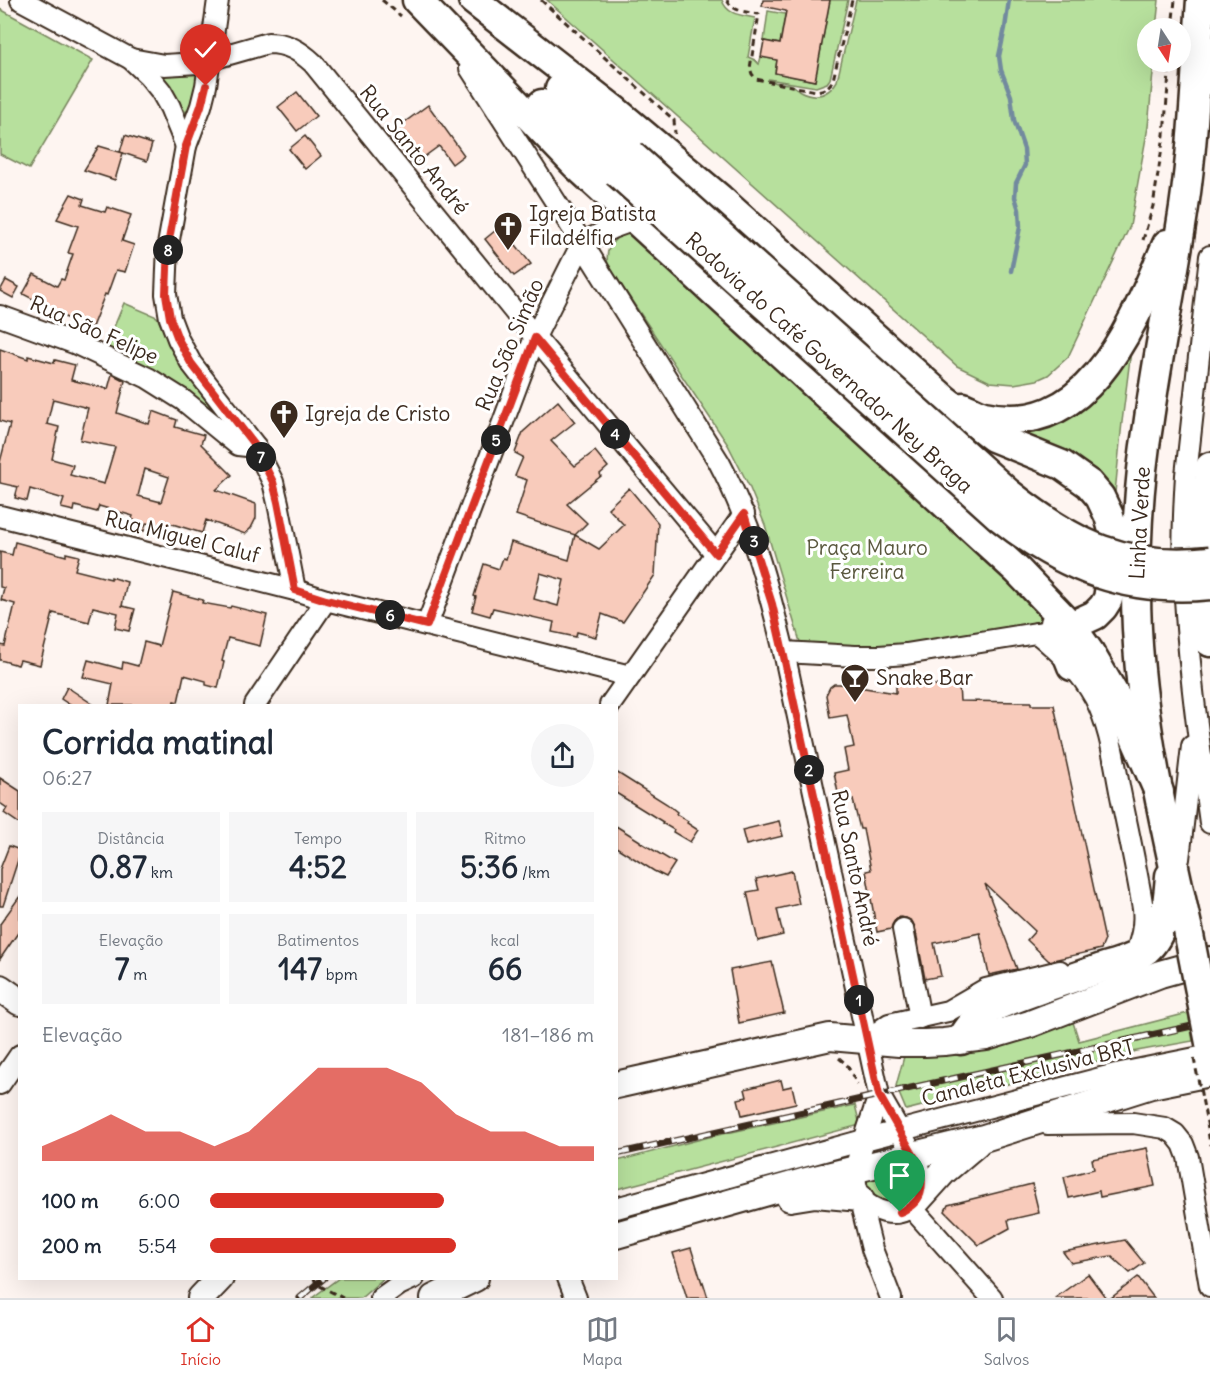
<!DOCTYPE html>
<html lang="pt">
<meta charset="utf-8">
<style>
:root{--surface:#fff;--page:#f6f6f7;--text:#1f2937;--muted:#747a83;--line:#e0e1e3;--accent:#d93025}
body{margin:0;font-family:Delius,sans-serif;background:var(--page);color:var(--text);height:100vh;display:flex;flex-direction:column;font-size:22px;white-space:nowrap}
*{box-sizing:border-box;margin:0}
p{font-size:20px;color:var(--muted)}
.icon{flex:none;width:33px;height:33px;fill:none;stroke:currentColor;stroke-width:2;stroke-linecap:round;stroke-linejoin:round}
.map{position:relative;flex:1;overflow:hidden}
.side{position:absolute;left:18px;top:704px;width:600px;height:576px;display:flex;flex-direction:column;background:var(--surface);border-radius:0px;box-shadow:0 6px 24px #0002}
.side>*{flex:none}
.needle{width:39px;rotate:168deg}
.buttons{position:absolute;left:1137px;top:18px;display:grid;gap:12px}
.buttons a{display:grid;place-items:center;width:54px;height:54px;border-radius:50%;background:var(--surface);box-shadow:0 6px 24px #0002;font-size:30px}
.pin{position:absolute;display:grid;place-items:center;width:51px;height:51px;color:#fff;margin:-62px -26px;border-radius:50% 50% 50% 0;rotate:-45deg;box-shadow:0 0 6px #0007}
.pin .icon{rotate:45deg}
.km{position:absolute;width:30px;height:30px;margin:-15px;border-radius:50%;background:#222;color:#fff;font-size:16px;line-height:30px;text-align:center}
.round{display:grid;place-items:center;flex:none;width:63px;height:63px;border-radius:32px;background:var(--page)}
.overview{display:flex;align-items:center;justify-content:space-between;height:102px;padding:0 24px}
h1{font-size:33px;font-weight:700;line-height:45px}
.metrics{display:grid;grid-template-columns:repeat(3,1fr);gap:9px;height:102px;padding:6px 24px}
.metrics div{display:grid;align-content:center;border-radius:0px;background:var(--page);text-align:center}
.metrics b{font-size:30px;font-weight:700}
.metrics small{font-size:16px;font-weight:400}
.metrics p{font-size:16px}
.chart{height:168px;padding:12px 24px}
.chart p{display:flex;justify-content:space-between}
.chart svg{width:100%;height:108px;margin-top:6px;fill:var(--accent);opacity:.7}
ul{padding:0 24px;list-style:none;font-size:20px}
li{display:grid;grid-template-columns:96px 72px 1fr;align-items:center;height:45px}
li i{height:15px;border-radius:8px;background:var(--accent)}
.tabs{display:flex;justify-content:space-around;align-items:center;height:84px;border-top:2px solid var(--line);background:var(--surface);font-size:16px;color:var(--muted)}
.tabs a{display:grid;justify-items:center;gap:3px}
.tabs .active{color:var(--accent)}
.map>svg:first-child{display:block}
</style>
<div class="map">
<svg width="1210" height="1298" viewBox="0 0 1210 1298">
<rect width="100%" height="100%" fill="#fef5f1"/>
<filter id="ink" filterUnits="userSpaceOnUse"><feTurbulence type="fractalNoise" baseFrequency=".0167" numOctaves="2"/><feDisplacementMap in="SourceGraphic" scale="12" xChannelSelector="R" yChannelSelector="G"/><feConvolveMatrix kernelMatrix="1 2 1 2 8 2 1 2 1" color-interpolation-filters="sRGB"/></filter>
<g filter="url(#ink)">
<g fill="#b7e09d" stroke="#79855e" stroke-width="1.5">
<path d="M547,0H722C727,15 741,15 755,18L748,57L755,60L759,64L761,57L777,60L775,73L815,81L830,0H848L830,79L827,83L816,87L768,79C779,86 783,82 792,85C795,86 797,89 800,91C816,99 828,96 837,81L856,0H1159L1156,28H1148V62H1154L1148,127L1130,226L1068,357L1048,375L1037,380L1014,384L990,382L957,366Z"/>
<polygon points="0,9 93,60 29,169 0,154"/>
<polygon points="768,11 785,14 780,44 764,41"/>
<polygon points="201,69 190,118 156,72"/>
<path d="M621,234H633L962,529L1049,622L932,642L875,648L800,642L765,525L749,486L728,445L608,265C605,250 610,244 621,234Z"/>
<polygon points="124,303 157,317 166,337 179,361 242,440 165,377 140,363 106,346"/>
<polygon points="1133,335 1122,422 1115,493 1099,474 1069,457 996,430 1026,427"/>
<polygon points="1188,1013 1193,1041 1137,1051 906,1110 896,1086 905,1053 1072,1019 1079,1041"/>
<polygon points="855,1105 860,1125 617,1189 617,1161 709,1137"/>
<polygon points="908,1162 916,1180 907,1199 889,1205 871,1200 861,1173"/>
<polygon points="339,1278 384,1278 361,1298 312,1298"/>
</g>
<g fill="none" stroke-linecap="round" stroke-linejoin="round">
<polyline stroke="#728a9e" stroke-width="4.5" points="1009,0 1005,28 999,56 1001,70 1011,96 1014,120 1024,149 1025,165 1016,183 1015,197 1019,210 1020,227 1011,271"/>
</g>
<g fill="#f8cbbb" stroke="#3b2a1e" stroke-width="1.5" fill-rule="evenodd">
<polygon points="763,0 830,0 815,81 775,73 777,60 761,57 764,41 780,44 786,11 762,6"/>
<polygon points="297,92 316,116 297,131 278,107"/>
<polygon points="428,105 464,155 452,164 439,146 413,165 390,133"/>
<polygon points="125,135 152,144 147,161 120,152"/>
<polygon points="305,136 321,156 305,169 289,149"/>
<polygon points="99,146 123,153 115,180 84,170"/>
<polygon points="71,194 84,199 82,205 105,212 107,207 131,215 122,241 134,245 125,272 116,270 107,295 105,294 92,327 59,315 60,313 23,294 34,274 57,286 61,279 64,280 73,254 68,253 78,226 57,219"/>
<polygon points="501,226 531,264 514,276 485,239"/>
<polygon points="6,280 19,287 13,298 0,291"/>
<path d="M0,349L28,359V356L54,363L55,360L75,365L71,380L108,389L112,374L125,381L117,413L149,424L153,411L177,420L175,427L204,435L201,444L232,475L216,490L256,504V518L251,528L245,534L206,520L202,533L169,523L168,526L146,523L144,531L132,527L134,520L132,519L133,516L99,506L97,512L75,506L74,511L61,508L64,499L30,489L27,501L15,498L18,487L0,483V462L10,424L0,421ZM53,399L88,408L80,440L115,447L104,484L70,475L73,465L52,459L59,427L47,424ZM145,469L169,477L161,502L138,496Z"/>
<polygon points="558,401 575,422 551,441 575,466 595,451 608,467 600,474 601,476 567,504 587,523 575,535 516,515 527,480 515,476 523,457 515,453 523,432"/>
<path d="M629,488L658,523L655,575L623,622L602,614L596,637L577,632L576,637L552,632L554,622L493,608L490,616L472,611L476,597L474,596L484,564L499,569L503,558L506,559L511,542L569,560L575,535L599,549L624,525L608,508ZM540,573L564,580L558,606L534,599Z"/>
<polygon points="15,542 66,556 66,553 79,556 75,570 111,579 111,577 127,582 122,606 135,609 129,631 115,628 118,613 93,607 89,622 53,613 40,665 20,660 18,665 0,660 0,645 5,646 15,604 1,600 4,588 0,587 0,552 12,555"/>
<polygon points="173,592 203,600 202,603 230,608 231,606 267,615 260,646 228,638 222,661 224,662 218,688 206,685 206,681 184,675 178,702 174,701 173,705 109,705 113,684 83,677 88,660 122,669 123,662 138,666 144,642 159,646"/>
<polygon points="834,684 840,684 896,693 896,684 959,686 960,701 1031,702 1031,705 1054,705 1105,940 1101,949 1049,961 1027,940 1035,931 985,884 1017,969 989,975 980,933 934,943 941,976 925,979 915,927 912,921 906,918 900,917 895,920 892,925 891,929 877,932 866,871 871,870 863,829 860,829 853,800 840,803 834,773 848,770 844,749 854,747 847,715 830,718 826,695 830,687"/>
<polygon points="67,687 94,705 70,705 61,699"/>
<polygon points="616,772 667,804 677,812 676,814 688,821 687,823 698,830 690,842 673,832 674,830 662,823 663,822 616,793"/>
<polygon points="0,778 20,791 20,824 4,813 7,808 0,803"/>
<polygon points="779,821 783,836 746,845 742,830"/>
<polygon points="616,826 640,841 640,842 675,863 666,877 654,871 616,847"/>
<polygon points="9,846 20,850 20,854 3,906 0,906 0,869"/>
<polygon points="792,871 799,904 777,909 783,935 758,941 747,892 759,890 756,879"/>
<polygon points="20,896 20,930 0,959 0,924"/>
<polygon points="772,962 784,1013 739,1023 730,970"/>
<polygon points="781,1080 783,1088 792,1086 796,1103 742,1115 738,1099 747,1097 745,1089"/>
<polygon points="1147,1148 1155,1186 1100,1197 1099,1191 1069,1198 1064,1177 1094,1169 1092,1159"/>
<polygon points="1032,1184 1039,1213 1008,1220 1010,1228 979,1245 945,1211 948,1205"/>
<polygon points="1125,1240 1144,1263 1130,1273 1111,1256 1071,1263 1063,1252"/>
<polygon points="691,1248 702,1283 703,1282 708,1298 687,1298 673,1253"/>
<polygon points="1088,1274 1106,1298 1055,1298"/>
<polygon points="1138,1277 1154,1298 1111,1298"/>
</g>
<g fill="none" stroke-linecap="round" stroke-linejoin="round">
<g stroke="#3b2a1e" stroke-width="24">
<g id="minor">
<polyline points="21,0 131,59 148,75 161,91 170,107 186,146"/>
<polyline points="218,0 206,86 201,106 186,146 168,245 166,294 170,318 178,339 191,363 256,447 264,464 273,482 278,503 295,590"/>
<path d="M131,59L164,65L198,63L268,43C287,43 300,51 313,63L535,337L716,554"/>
<path d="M470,68L582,243L719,462C751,522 768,586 784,652L879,1095L919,1165C931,1211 892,1228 860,1198"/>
<path d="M1210,256L1186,475C1184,508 1182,542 1184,576C1187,659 1199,741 1210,823"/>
<polyline points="0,316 74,343 148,378 183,400 238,445 256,447"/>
<polyline points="0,516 295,590 326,600 630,676"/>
<polyline points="427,625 535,337 582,243 612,228 626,223 638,222"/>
<path d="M1037,633C1060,652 1081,672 1095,698C1110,727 1114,760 1120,791C1128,831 1137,870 1143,909C1145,926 1141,939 1135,956"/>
<polyline points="784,652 855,656 879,656 906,654 1049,631"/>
<polyline points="255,705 326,600"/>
<polyline points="610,705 744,514"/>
<polyline points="1179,859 1192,746"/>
<polyline points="903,929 920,1018"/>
<polyline points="867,1040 889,1024 948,1011 986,989 1060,971"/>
<polyline points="0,1084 20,1055"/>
<polyline points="879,1095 855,1168 856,1184 872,1249 891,1298"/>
<polyline points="1047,1124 1133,1123 1165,1128 1175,1134 1183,1144 1188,1157 1210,1286"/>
<polyline points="911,1207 992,1298"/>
<polyline points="616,1208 864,1140 1116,1074 1210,1055"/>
<polyline points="568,1278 576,1298"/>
<polyline points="381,1298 399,1285 414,1278"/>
</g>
</g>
<g stroke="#3b2a1e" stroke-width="30">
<g id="major">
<polyline points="0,988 20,1002"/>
<polyline points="616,1085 830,1037 899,1043 925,1043 944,1042 986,1037 1030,1024 1160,974 1210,960"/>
<polyline points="790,1198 815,1194 860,1198"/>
<polyline points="917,1201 944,1171 977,1143"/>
<polyline points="616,1235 803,1182 984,1138 1151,1085 1210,1073"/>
<polyline points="201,1298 220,1278"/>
<polyline points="434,1298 475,1278"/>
</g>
</g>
<g stroke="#3b2a1e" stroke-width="33">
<g id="highway">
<polyline points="417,0 576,165 968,525 1018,571 1071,626 1090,653 1121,706 1159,792"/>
<polyline points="473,0 613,109 720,199 944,399 993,437 1062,465 1089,484 1100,497 1109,516 1114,534 1113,566 1108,599 1103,607 1095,615 1071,626"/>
<polyline points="560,89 631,155"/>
<polyline points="542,104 617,172"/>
<path d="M963,407C970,410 977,414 984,416C1091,440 1134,320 1167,244"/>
<path d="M1210,467C1205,525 1204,583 1210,642"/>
<polyline points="1055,623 1072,666"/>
<path d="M1188,930C1163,818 1136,706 1136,590C1136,536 1139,480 1148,426C1158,353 1173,280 1184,207C1194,139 1196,69 1201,0"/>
<path d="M961,1040C969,1027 976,1018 989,1009C1024,993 1062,982 1099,969C1114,964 1133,960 1146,950C1166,933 1168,900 1170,876"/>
</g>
</g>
<g stroke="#3b2a1e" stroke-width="3" stroke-dasharray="6 4.5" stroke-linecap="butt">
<polyline points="382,0 401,16"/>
<polyline points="541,0 674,120 675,134"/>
<path d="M727,0C732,12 747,12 759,14L750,68L752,74L756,79L816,91C825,90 829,87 833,80L852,0"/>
<polyline points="1172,28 1175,0"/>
<polyline points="1143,240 1153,206 1164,135 1170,62"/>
<polyline points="839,1058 847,1065 857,1084"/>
<polyline points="1207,1123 1210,1145"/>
<polyline points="314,1278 316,1284 343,1298"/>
</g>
<use href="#minor" stroke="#fff" stroke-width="20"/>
<use href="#major" stroke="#fff" stroke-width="26"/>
<use href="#highway" stroke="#fff" stroke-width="28"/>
<g stroke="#3b2a1e" stroke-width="7">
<g id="rail">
<polyline points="616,1154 879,1095 1210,1022"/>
<polyline points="300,1298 324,1278"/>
</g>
</g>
<use href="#rail" stroke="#fff" stroke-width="4.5" stroke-dasharray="14" stroke-linecap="butt"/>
<g stroke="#3b2a1e" stroke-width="33" stroke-linecap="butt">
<g id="highway-bridge">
<path d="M631,155L1008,493C1073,545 1125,570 1210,561"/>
<path d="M617,172L1000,517C1064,568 1128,593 1210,585"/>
<polyline points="1188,930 1210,1043"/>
</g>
</g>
<polyline stroke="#3b2a1e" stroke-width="3" stroke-dasharray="6 4.5" stroke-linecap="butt" points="1194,1059 1207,1123"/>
<use href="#highway-bridge" stroke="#fff" stroke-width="28"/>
</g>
</g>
<g fill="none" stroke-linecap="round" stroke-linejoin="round" filter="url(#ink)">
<g stroke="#fff" stroke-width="12">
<path id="route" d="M206,86L201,106L186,146L168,245L166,294L170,318L178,339L191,363L256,447L264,464L273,482L278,502L295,590L326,600L427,625L535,338L716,554L744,514L772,604L783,652L879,1095L919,1165C925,1188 923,1202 900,1212"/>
</g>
<use href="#route" stroke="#d93025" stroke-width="8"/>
</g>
<defs>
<g id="church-pin" transform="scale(1.5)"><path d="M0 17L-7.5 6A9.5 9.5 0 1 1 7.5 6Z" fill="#3b2a1e" stroke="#fff"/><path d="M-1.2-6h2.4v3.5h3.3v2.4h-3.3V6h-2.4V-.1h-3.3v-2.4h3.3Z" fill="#fff"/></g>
<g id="bar-pin" transform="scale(1.5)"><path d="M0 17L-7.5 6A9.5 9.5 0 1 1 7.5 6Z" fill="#3b2a1e" stroke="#fff"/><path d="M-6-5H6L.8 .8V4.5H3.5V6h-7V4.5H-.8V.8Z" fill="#fff"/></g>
</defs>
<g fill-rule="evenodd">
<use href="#church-pin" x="508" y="226"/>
<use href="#church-pin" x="284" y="414"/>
<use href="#bar-pin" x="855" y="678"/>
</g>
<g text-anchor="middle" stroke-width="6" stroke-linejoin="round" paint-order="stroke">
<g font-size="21" fill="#3b2a1e" stroke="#fff">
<text transform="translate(414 150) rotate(51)" y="7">Rua Santo André</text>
<text transform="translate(94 330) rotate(24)" y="7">Rua São Felipe</text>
<text transform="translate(510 345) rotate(-67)" y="7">Rua São Simão</text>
<text transform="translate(829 363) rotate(42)" y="7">Rodovia do Café Governador Ney Braga</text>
<text transform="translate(1140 523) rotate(-87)" y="7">Linha Verde</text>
<text transform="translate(182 537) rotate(14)" y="7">Rua Miguel Caluf</text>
<text transform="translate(855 868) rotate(78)" y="7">Rua Santo André</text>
<text transform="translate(1028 1073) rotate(-14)" y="7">Canaleta Exclusiva BRT</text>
</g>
<g font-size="21" fill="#3b2a1e" stroke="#fff" text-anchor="start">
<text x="529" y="221">Igreja Batista<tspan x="529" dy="24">Filadélfia</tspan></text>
<text x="305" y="421">Igreja de Cristo</text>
<text x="876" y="685">Snake Bar</text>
</g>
<g font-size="21" fill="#5a583e" stroke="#fff">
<text x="867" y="555">Praça Mauro<tspan x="867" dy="24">Ferreira</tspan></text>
</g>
</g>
</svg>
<div class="buttons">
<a><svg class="needle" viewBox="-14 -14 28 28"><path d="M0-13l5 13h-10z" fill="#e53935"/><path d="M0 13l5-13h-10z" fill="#747a83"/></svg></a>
</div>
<div class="pin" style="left:900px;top:1212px;background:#1e9e55"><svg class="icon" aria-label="arrive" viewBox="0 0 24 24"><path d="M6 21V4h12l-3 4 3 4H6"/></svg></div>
<div class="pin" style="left:206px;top:86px;background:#d93025"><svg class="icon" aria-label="check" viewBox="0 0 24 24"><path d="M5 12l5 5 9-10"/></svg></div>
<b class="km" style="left:859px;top:1000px">1</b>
<b class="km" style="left:809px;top:770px">2</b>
<b class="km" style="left:754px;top:541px">3</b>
<b class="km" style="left:615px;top:434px">4</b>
<b class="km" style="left:496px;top:440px">5</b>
<b class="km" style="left:390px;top:615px">6</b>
<b class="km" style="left:261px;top:457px">7</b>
<b class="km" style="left:168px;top:250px">8</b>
<section class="side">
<div class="overview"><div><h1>Corrida matinal</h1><p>06:27</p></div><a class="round"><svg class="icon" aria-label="share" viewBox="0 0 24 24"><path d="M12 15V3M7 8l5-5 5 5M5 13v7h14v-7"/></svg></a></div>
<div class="metrics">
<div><p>Distância</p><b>0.87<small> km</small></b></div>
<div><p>Tempo</p><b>4:52</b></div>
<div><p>Ritmo</p><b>5:36<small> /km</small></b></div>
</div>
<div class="metrics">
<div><p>Elevação</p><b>7<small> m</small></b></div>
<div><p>Batimentos</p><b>147<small> bpm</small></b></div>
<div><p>kcal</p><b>66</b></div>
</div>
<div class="chart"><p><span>Elevação</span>181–186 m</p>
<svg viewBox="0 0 160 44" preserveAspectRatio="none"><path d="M0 44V38L10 32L20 25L30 32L40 32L50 38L60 32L70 19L80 6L90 6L100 6L110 12L120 25L130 32L140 32L150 38L160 38V44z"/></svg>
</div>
<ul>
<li><b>100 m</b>6:00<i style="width:61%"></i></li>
<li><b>200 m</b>5:54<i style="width:64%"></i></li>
</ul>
</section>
</div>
<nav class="tabs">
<a class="active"><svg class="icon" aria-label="home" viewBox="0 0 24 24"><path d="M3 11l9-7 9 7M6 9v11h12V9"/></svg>Início</a>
<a><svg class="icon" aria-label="map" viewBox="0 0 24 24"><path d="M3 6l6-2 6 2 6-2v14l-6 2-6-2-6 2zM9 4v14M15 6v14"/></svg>Mapa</a>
<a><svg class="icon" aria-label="saved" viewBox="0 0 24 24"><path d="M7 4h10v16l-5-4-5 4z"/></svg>Salvos</a>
</nav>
